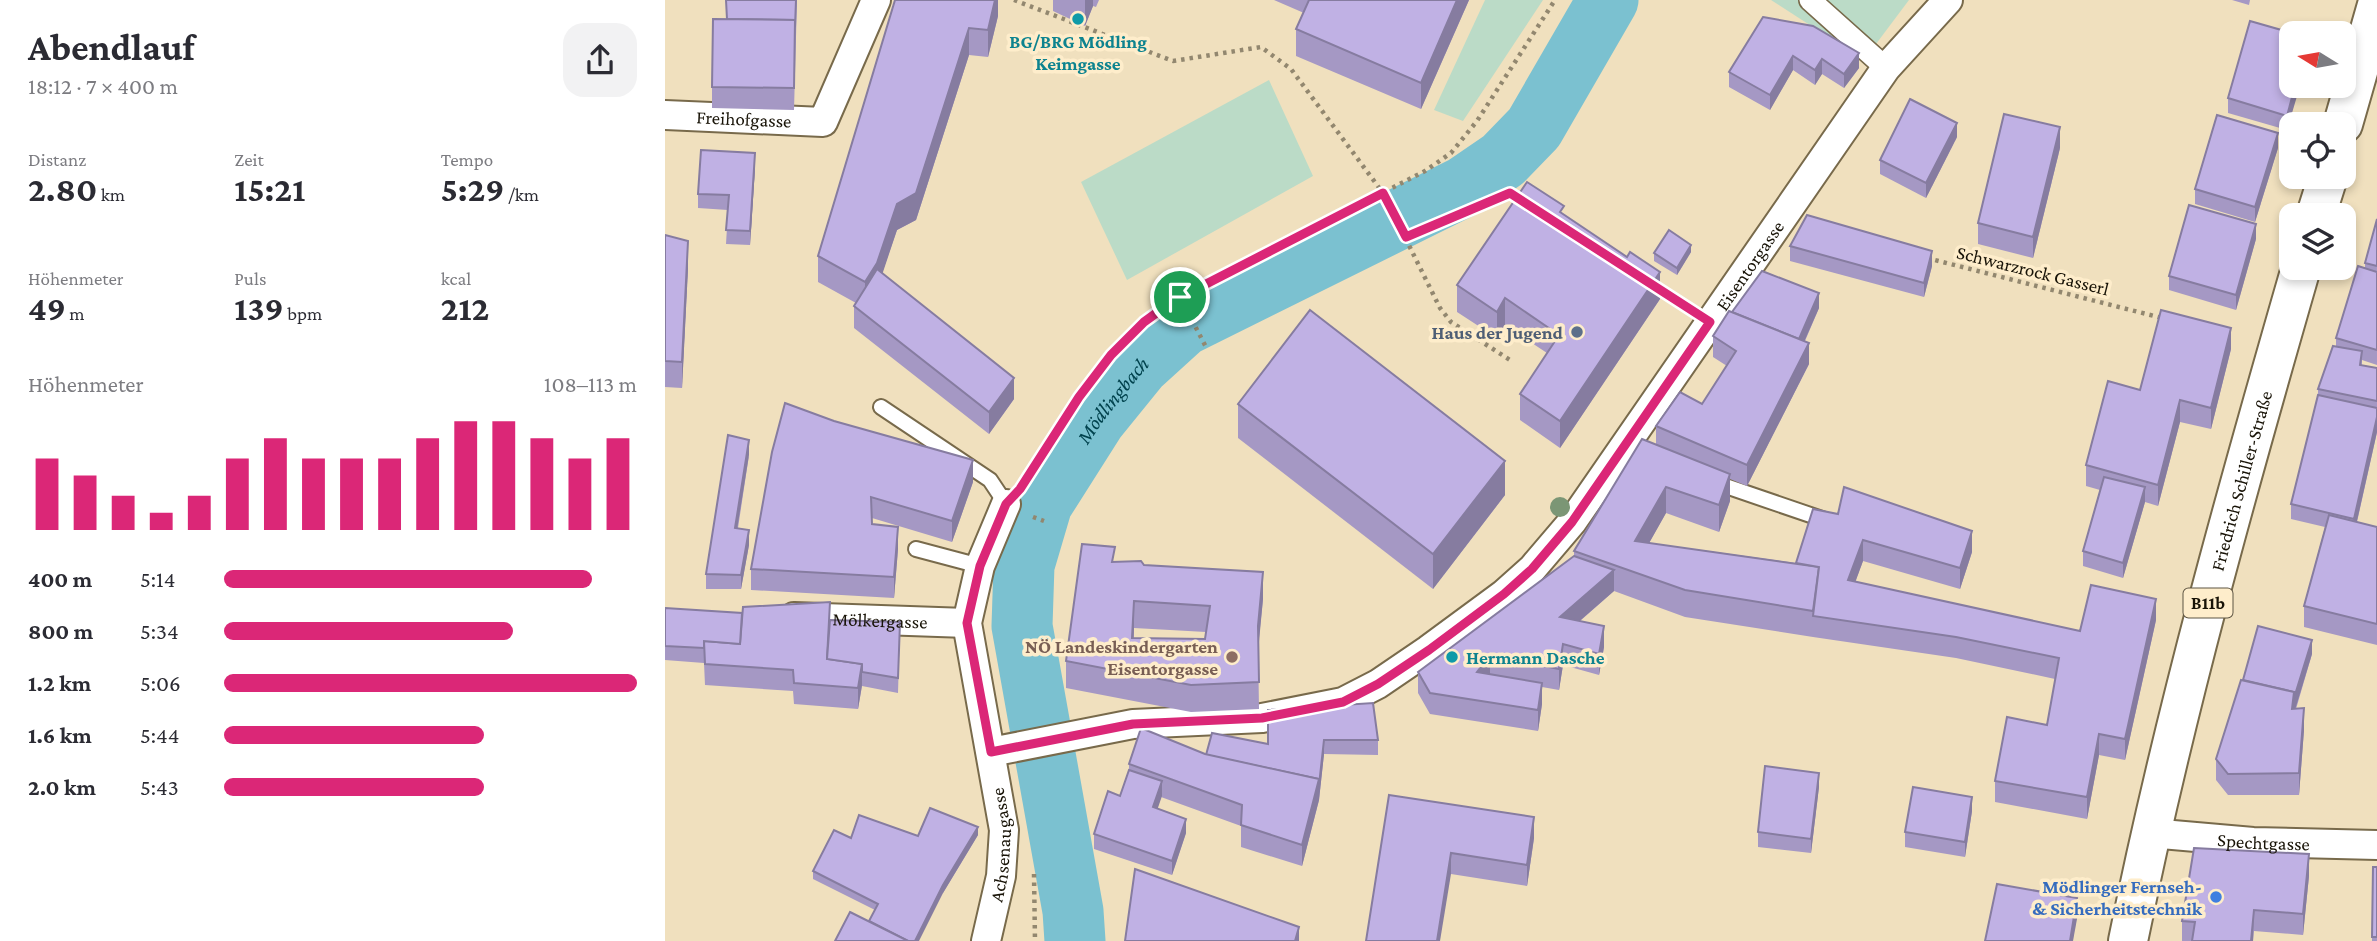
<!DOCTYPE html>
<html lang="de">
<meta charset="utf-8">
<style>
:root{--surface:#fff;--page:#f2f2f3;--text:#2b2b33;--muted:#7c7c81;--accent:#db2777}
body{margin:0;font-family:"Crimson Pro",serif;background:var(--page);color:var(--text);height:100vh;display:flex;flex-direction:column;font-size:26px;white-space:nowrap}
*{box-sizing:border-box;margin:0}
p{font-size:23px;color:var(--muted)}
.icon{flex:none;width:38px;height:38px;fill:none;stroke:currentColor;stroke-width:2;stroke-linecap:round;stroke-linejoin:round}
.map{position:relative;flex:1;overflow:hidden}
.drawer{display:flex;flex-direction:column;background:var(--surface);width:665px}
.drawer>*{flex:none}
.needle{width:46px;rotate:281deg}
.buttons{position:absolute;left:1614px;top:21px;display:grid;gap:14px}
.buttons a{display:grid;place-items:center;width:77px;height:77px;border-radius:14px;background:var(--surface);box-shadow:0 4px 10px #0003;font-size:35px}
.pin{position:absolute;display:grid;place-items:center;width:60px;height:60px;color:#fff;margin:-30px;border:4px solid #fff;border-radius:50%;box-shadow:0 2px 7px #0007}
.round{display:grid;place-items:center;flex:none;width:74px;height:74px;border-radius:21px;background:var(--page)}
.head{display:flex;align-items:center;justify-content:space-between;height:119px;padding:0 28px}
h1{font-size:38px;font-weight:700;line-height:52px}
.metrics{display:grid;grid-template-columns:repeat(3,1fr);gap:10px;height:119px;padding:7px 28px}
.metrics div{display:grid;align-content:center}
.metrics b{font-size:35px;font-weight:700}
.metrics small{font-size:19px;font-weight:400}
.metrics p{font-size:19px}
.chart{height:196px;padding:14px 28px}
.chart p{display:flex;justify-content:space-between}
.chart svg{width:100%;height:126px;margin-top:7px;stroke:var(--accent);stroke-width:6}
ul{padding:0 28px;list-style:none;font-size:23px}
li{display:grid;grid-template-columns:112px 84px 1fr;align-items:center;height:52px}
li i{height:18px;border-radius:9px;background:var(--accent)}
main{display:flex;flex:1;min-height:0}
.map>svg:first-child{display:block}
</style>
<main>
<section class="drawer">
<div class="head"><div><h1>Abendlauf</h1><p>18:12 · 7 × 400 m</p></div><a class="round"><svg class="icon" aria-label="share" viewBox="0 0 24 24"><path d="M12 15V3M7 8l5-5 5 5M5 13v7h14v-7"/></svg></a></div>
<div class="metrics">
<div><p>Distanz</p><b>2.80<small> km</small></b></div>
<div><p>Zeit</p><b>15:21</b></div>
<div><p>Tempo</p><b>5:29<small> /km</small></b></div>
</div>
<div class="metrics">
<div><p>Höhenmeter</p><b>49<small> m</small></b></div>
<div><p>Puls</p><b>139<small> bpm</small></b></div>
<div><p>kcal</p><b>212</b></div>
</div>
<div class="chart"><p><span>Höhenmeter</span>108–113 m</p>
<svg viewBox="0 0 160 44" preserveAspectRatio="none"><path d="M5 44V19M15 44V25M25 44V32M35 44V38M45 44V32M55 44V19M65 44V12M75 44V19M85 44V19M95 44V19M105 44V12M115 44V6M125 44V6M135 44V12M145 44V19M155 44V12"/></svg>
</div>
<ul>
<li><b>400 m</b>5:14<i style="width:89%"></i></li>
<li><b>800 m</b>5:34<i style="width:70%"></i></li>
<li><b>1.2 km</b>5:06<i style="width:100%"></i></li>
<li><b>1.6 km</b>5:44<i style="width:63%"></i></li>
<li><b>2.0 km</b>5:43<i style="width:63%"></i></li>
</ul>
</section>
<div class="map">
<svg width="1712" height="941" viewBox="0 0 1712 941">
<rect width="100%" height="100%" fill="#f0e0be"/>
<g fill="#bbdbc7">
<polygon points="820,0 878,0 798,121 769,110"/>
<polygon points="1106,0 1244,0 1199,60"/>
<polygon points="604,80 648,176 462,280 416,182"/>
</g>
<g fill="none" stroke-linecap="round" stroke-linejoin="round">
<path stroke="#7bc1d0" stroke-width="61" id="s1" d="M410,941L408,911L357,626L359,565L377,504L431,419L474,366L518,326L800,186L838,160L869,128L943,0"/>
<g stroke="#786a4b" stroke-width="18">
<g id="service">
<polyline points="216,407 325,480 341,504"/>
<polyline points="1049,482 1160,520"/>
<polyline points="251,549 315,566"/>
</g>
</g>
<g stroke="#786a4b" stroke-width="24">
<polyline id="pedestrian" points="1145,0 1221,68"/>
</g>
<g stroke="#786a4b" stroke-width="32">
<g id="minor">
<path id="s2" d="M0,115L158,122L211,0"/>
<path id="s3" d="M129,617L302,623"/>
<path id="s4" d="M326,752L468,724L597,718L678,702L713,684L763,650L839,594L867,569L907,522L1221,68L1283,0"/>
<path id="s5" d="M1485,833L1588,842L1712,845"/>
<path id="s6" d="M321,941L336,876L339,830L302,623L315,566L341,504"/>
</g>
</g>
<g stroke="#786a4b" stroke-width="42">
<g id="primary">
<polyline points="1678,124 1712,5"/>
<polyline points="1651,215 1663,177"/>
<path id="s7" d="M1463,941C1509,714 1572,490 1636,268"/>
</g>
</g>
<g stroke="#92876f" stroke-width="4.5" stroke-dasharray="3.5 5" stroke-linecap="butt">
<polyline points="349,0 508,61 596,47 626,69 718,193 775,308 786,322 845,360"/>
<polyline points="741,238 845,193 855,199"/>
<polyline points="1262,258 1497,318"/>
<polyline points="992,288 1020,306"/>
<polyline points="515,297 542,349"/>
<path d="M359,483C402,415 443,337 515,297L760,171L786,153L812,121L890,0"/>
<polyline points="368,517 379,521"/>
<polyline points="369,874 370,941"/>
</g>
<use href="#service" stroke="#fff" stroke-width="14"/>
<use href="#pedestrian" stroke="#fff" stroke-width="21"/>
<use href="#minor" stroke="#fff" stroke-width="28"/>
<use href="#primary" stroke="#fff" stroke-width="38"/>
</g>
<circle fill="#7b9675" cx="895" cy="507" r="10"/>
<g fill="#a598c4" fill-rule="evenodd">
<polygon points="61,0 132,0 129,110 47,108 47,87 61,19"/>
<polygon points="230,0 333,0 333,16 323,57 304,55 251,220 232,230 217,273 349,399 324,434 189,328 189,306 191,303 153,282 153,256"/>
<polygon points="388,0 434,0 431,7 428,6 420,26 388,11"/>
<polygon points="609,0 804,0 756,109 631,56 631,29 639,13"/>
<polygon points="1567,0 1585,0 1584,5"/>
<polygon points="1098,17 1194,68 1179,88 1157,74 1150,85 1128,70 1105,110 1064,87 1064,72"/>
<polygon points="1627,33 1622,130 1563,113 1563,98"/>
<polygon points="1292,137 1261,198 1215,174 1215,160"/>
<polygon points="1395,148 1368,258 1313,244 1313,223"/>
<polygon points="1613,148 1590,222 1530,204 1530,189"/>
<polygon points="90,168 85,245 61,244 63,210 33,208 33,194"/>
<polygon points="899,215 995,299 895,448 855,420 855,394 882,353 840,325 832,338 792,312 792,285"/>
<polygon points="1712,219 1712,365 1697,360 1697,365 1712,368 1712,432 1692,522 1712,527 1712,645 1639,627 1639,606 1660,527 1626,519 1626,504 1653,395 1653,389 1671,346 1671,338 1700,268 1700,263"/>
<polygon points="0,235 23,268 17,388 0,387"/>
<polygon points="1591,239 1571,310 1504,290 1504,276"/>
<polygon points="1125,246 1267,266 1259,297 1125,261"/>
<polygon points="1026,252 1012,275 989,261 989,253"/>
<polygon points="1154,308 1140,341 1144,364 1082,486 1065,479 1065,501 1054,532 1001,513 984,543 1131,563 1148,509 1307,552 1295,589 1198,561 1190,582 1415,631 1491,620 1460,760 1434,755 1422,819 1330,802 1330,781 1382,725 1390,679 1291,658 1148,637 1020,617 949,591 915,621 939,647 934,675 898,665 894,690 877,687 877,704 873,731 765,714 753,693 753,672 909,556 909,551 991,444 991,426 1037,404 1062,366 1048,357 1048,336 1067,312"/>
<polygon points="1566,349 1546,429 1515,422 1493,506 1480,502 1458,578 1418,566 1418,551 1435,490 1421,486 1421,465 1475,390"/>
<polygon points="573,404 840,495 768,589 573,438"/>
<polygon points="107,452 308,482 287,542 207,518 207,524 233,549 229,598 86,590 86,569"/>
<polygon points="84,455 73,528 84,545 76,589 41,589 41,574"/>
<path d="M450,562L479,565L598,599L593,647L594,709L526,712L401,688V661ZM469,628L541,632L540,639L469,638Z"/>
<polygon points="0,608 165,620 235,622 233,693 197,686 193,709 129,704 128,691 40,685 39,663 0,660"/>
<polygon points="1647,654 1631,709 1639,730 1634,795 1563,795 1551,780 1551,759 1578,680"/>
<polygon points="708,703 713,740 713,755 659,754 654,800 637,866 576,847 576,826 496,797 492,809 521,833 507,875 429,849 429,834 455,796 464,770 464,764 541,755 603,744"/>
<polygon points="1154,787 1146,853 1093,847 1093,832"/>
<polygon points="724,795 869,838 862,886 786,874"/>
<polygon points="1307,811 1300,857 1240,847 1240,832"/>
<polygon points="313,835 278,893 204,921 210,910 148,879 148,871 186,838"/>
<polygon points="1708,867 1712,867 1712,941 1707,941"/>
<polygon points="1644,876 1638,935 1589,931 1588,941 1517,941 1517,921"/>
</g>
<g fill="#867ca0">
<polygon points="330,0 333,0 333,16 323,57 323,30"/>
<polygon points="420,0 428,0 428,6 420,26"/>
<polygon points="792,0 804,0 756,109 756,83"/>
<polygon points="304,28 304,55 251,220 232,230 212,290 200,309 200,282"/>
<polygon points="1194,53 1194,68 1179,88 1179,74"/>
<polygon points="1128,56 1128,70 1105,110 1105,95"/>
<polygon points="1157,59 1157,74 1150,85 1150,70"/>
<polygon points="1630,86 1635,86 1622,130 1622,116"/>
<polygon points="1292,123 1292,137 1261,198 1261,183"/>
<polygon points="1395,127 1395,148 1368,258 1368,237"/>
<polygon points="1613,133 1613,148 1590,222 1590,207"/>
<polygon points="90,153 90,168 85,245 85,231"/>
<polygon points="1591,224 1591,239 1571,310 1571,295"/>
<polygon points="23,241 23,268 17,388 17,362"/>
<polygon points="1026,245 1026,252 1012,275 1012,268"/>
<polygon points="1267,251 1267,266 1259,297 1259,283"/>
<polygon points="995,272 995,299 895,448 895,421"/>
<polygon points="1154,293 1154,308 1131,360 1131,346"/>
<polygon points="840,298 840,325 832,338 832,312"/>
<polygon points="1566,328 1566,349 1546,429 1546,408"/>
<polygon points="1144,343 1144,364 1082,486 1082,465"/>
<polygon points="349,378 349,399 324,434 324,412"/>
<polygon points="1515,400 1515,422 1493,506 1493,485"/>
<polygon points="1712,417 1712,432 1689,534 1689,519"/>
<polygon points="84,440 84,455 70,542 70,528"/>
<polygon points="308,460 308,482 287,542 287,521"/>
<polygon points="840,461 840,495 768,589 768,554"/>
<polygon points="1065,474 1065,501 1054,532 1054,505"/>
<polygon points="1001,487 1001,513 970,568 970,541"/>
<polygon points="1480,487 1480,502 1458,578 1458,563"/>
<polygon points="233,527 233,549 229,598 229,577"/>
<polygon points="84,530 84,545 76,589 76,575"/>
<polygon points="1307,531 1307,552 1295,589 1295,568"/>
<polygon points="1198,540 1198,561 1183,602 1183,580"/>
<polygon points="949,570 949,591 895,638 895,617"/>
<polygon points="598,572 598,599 593,652 593,626"/>
<polygon points="1491,599 1491,620 1460,760 1460,739"/>
<polygon points="469,601 469,628 467,665 467,638"/>
<polygon points="939,626 939,647 934,675 934,654"/>
<polygon points="1647,640 1647,654 1629,713 1627,709 1629,692"/>
<polygon points="898,644 898,665 894,690 894,669"/>
<polygon points="825,655 825,676 812,672"/>
<polygon points="197,664 197,685 193,709 193,688"/>
<polygon points="877,683 877,704 873,731 873,710"/>
<polygon points="1639,708 1639,730 1634,795 1634,773"/>
<polygon points="1434,734 1434,755 1422,819 1422,797"/>
<polygon points="659,740 659,754 654,800 637,866 637,845"/>
<polygon points="1154,773 1154,787 1146,853 1146,839"/>
<polygon points="497,781 497,796 488,822 488,807"/>
<polygon points="1307,797 1307,811 1300,857 1300,842"/>
<polygon points="869,817 869,838 862,886 862,865"/>
<polygon points="521,819 521,833 507,875 507,861"/>
<polygon points="313,827 313,835 278,893 254,941 250,941 278,885"/>
<polygon points="786,853 786,874 775,941 772,941"/>
<polygon points="1644,854 1644,876 1638,935 1638,914"/>
<polygon points="1412,898 1412,919 1408,941 1405,941"/>
<polygon points="1589,910 1588,941 1586,941"/>
<polygon points="634,927 634,941 630,941"/>
</g>
<g fill="#c0b1e4" stroke="#867ca0" stroke-width="2" fill-rule="evenodd">
<polygon points="61,0 131,0 130,27 130,20 62,19"/>
<polygon points="230,0 330,0 323,30 304,28 251,193 232,204 212,263 200,282 153,256"/>
<polygon points="644,0 792,0 756,83 631,29"/>
<polygon points="1098,17 1148,26 1194,53 1179,74 1157,59 1150,70 1128,56 1105,95 1064,72"/>
<polygon points="48,19 130,20 129,88 47,87"/>
<polygon points="1585,21 1627,33 1626,33 1626,86 1630,86 1622,116 1563,98"/>
<polygon points="1245,99 1292,123 1261,183 1215,160"/>
<polygon points="1339,114 1395,127 1368,237 1313,223"/>
<polygon points="1552,115 1613,133 1590,207 1530,189"/>
<polygon points="36,150 90,153 85,231 61,230 64,195 33,194"/>
<polygon points="862,182 899,206 895,212 962,257 965,252 995,272 895,421 855,394 894,335 840,298 832,312 792,285"/>
<polygon points="1524,205 1591,224 1571,295 1504,276"/>
<polygon points="1142,215 1267,251 1259,283 1125,246"/>
<polygon points="1712,219 1712,266 1700,263"/>
<polygon points="1004,230 1026,245 1012,268 989,253"/>
<polygon points="0,235 23,241 17,362 0,361"/>
<polygon points="1693,266 1712,272 1712,350 1671,338"/>
<polygon points="212,269 349,378 324,412 189,306"/>
<polygon points="1097,271 1154,293 1134,339 1067,312"/>
<polygon points="645,310 840,461 768,554 573,404"/>
<polygon points="1496,310 1566,328 1546,408 1515,400 1493,485 1421,465 1443,381 1475,390"/>
<polygon points="1064,311 1144,343 1082,465 991,426 1015,392 1037,404 1071,351 1048,336"/>
<polygon points="1668,346 1697,351 1695,365 1712,368 1712,401 1653,389"/>
<polygon points="1653,395 1712,408 1712,417 1689,519 1626,504"/>
<polygon points="120,403 169,421 308,460 287,521 206,497 207,524 233,527 229,577 86,569 107,452"/>
<polygon points="63,435 84,440 70,528 84,530 76,575 41,574"/>
<polygon points="977,439 1065,474 1054,505 1001,487 970,541 1154,567 1148,611 1020,590 909,551"/>
<polygon points="1439,477 1480,487 1458,563 1418,551"/>
<polygon points="1179,487 1307,531 1295,568 1198,540 1183,580 1415,631 1426,585 1491,599 1460,739 1434,734 1422,797 1330,781 1342,717 1382,725 1394,658 1291,637 1148,616 1154,567 1131,563 1148,509 1173,514"/>
<polygon points="1664,515 1712,527 1712,624 1639,606"/>
<path d="M417,544L450,547L447,562L476,561L479,565L598,572L593,626L594,682L526,685L401,661ZM469,601L545,606L540,639L467,638Z"/>
<polygon points="909,556 949,570 895,617 939,626 934,654 898,644 894,669 825,655 812,672 877,683 873,710 765,693 753,672"/>
<polygon points="165,602 162,659 197,664 193,688 129,683 128,670 40,664 39,641 75,644 78,607"/>
<polygon points="0,608 77,613 75,644 39,641 39,648 0,646"/>
<polygon points="165,620 235,622 233,678 197,672 197,664 162,659"/>
<polygon points="1593,626 1647,640 1629,698 1629,692 1578,680"/>
<polygon points="1576,680 1629,692 1627,709 1639,708 1634,773 1563,774 1551,759"/>
<polygon points="708,703 713,740 659,740 654,785 654,779 541,755 547,733 603,744 603,710"/>
<polygon points="476,728 540,754 654,779 637,845 576,825 577,805 464,764"/>
<polygon points="1100,766 1154,773 1146,839 1093,832"/>
<polygon points="464,770 497,781 488,807 521,819 507,861 429,834 443,791 455,796"/>
<polygon points="1248,787 1307,797 1300,842 1240,832"/>
<polygon points="724,795 869,817 862,865 786,853 772,941 701,941"/>
<polygon points="265,808 313,827 278,885 250,941 243,941 204,921 213,904 148,871 169,830 186,838 194,815 253,836"/>
<polygon points="1529,848 1644,854 1638,914 1589,910 1586,941 1527,941 1530,922 1517,921"/>
<polygon points="1708,867 1712,867 1712,937 1707,937"/>
<polygon points="470,869 634,927 630,941 460,941"/>
<polygon points="1332,884 1412,898 1405,941 1320,941"/>
<polygon points="185,912 243,941 170,941"/>
</g>
<g fill="none" stroke-linecap="round" stroke-linejoin="round">
<g stroke="#fff" stroke-width="14">
<polygon id="route" points="718,193 741,237 845,193 1045,322 907,522 867,569 839,594 764,650 713,684 678,702 597,718 468,724 326,752 302,623 315,566 341,504 355,489 414,397 446,355 479,322 508,301"/>
</g>
<use href="#route" stroke="#db2777" stroke-width="9"/>
</g>
<g fill="#0f9aa8" stroke="#feedcb" stroke-width="2.5">
<circle cx="413" cy="19" r="7"/>
<circle cx="787" cy="657" r="7"/>
</g>
<circle fill="#5c6f8a" stroke="#feedcb" stroke-width="2.5" cx="912" cy="332" r="7"/>
<circle fill="#8d6e63" stroke="#feedcb" stroke-width="2.5" cx="567" cy="657" r="7"/>
<circle fill="#3f7fe0" stroke="#feedcb" stroke-width="2.5" cx="1551" cy="897" r="7"/>
<g text-anchor="middle" stroke-width="7" stroke-linejoin="round" paint-order="stroke">
<rect fill="#feedcb" stroke="#5d5442" stroke-width="2" x="1518.5" y="588.5" width="49" height="29" rx="5"/>
<g font-size="18" font-weight="bold" fill="#181307">
<text x="1543" y="609">B11b</text>
</g>
<g font-size="19" font-weight="bold" fill="#0d838f" stroke="#feedcb">
<text x="413" y="48">BG/BRG Mödling<tspan x="413" dy="22">Keimgasse</tspan></text>
<text x="801" y="664" text-anchor="start">Hermann Dasche</text>
</g>
<g font-size="19" fill="#181307" stroke="#feedcb">
<text dy="7" stroke="none"><textPath href="#s2" startOffset="79">Freihofgasse</textPath></text>
<text dy="7" stroke="none"><textPath href="#s4" startOffset="962">Eisentorgasse</textPath></text>
<text transform="translate(1368 270) rotate(14)" y="7">Schwarzrock Gasserl</text>
<text dy="7" stroke="none"><textPath href="#s7" startOffset="474">Friedrich Schiller-Straße</textPath></text>
<text dy="7" stroke="none"><textPath href="#s3" startOffset="86">Mölkergasse</textPath></text>
<text dy="7" stroke="none"><textPath href="#s5" startOffset="114">Spechtgasse</textPath></text>
<text dy="7" stroke="none"><textPath href="#s6" startOffset="98">Achsenaugasse</textPath></text>
</g>
<g font-size="19" font-weight="bold" fill="#4e5e75" stroke="#feedcb" text-anchor="end">
<text x="898" y="339">Haus der Jugend</text>
</g>
<g font-size="19" font-weight="bold" fill="#785e54" stroke="#feedcb" text-anchor="end">
<text x="553" y="653">NÖ Landeskindergarten<tspan x="553" dy="22">Eisentorgasse</tspan></text>
</g>
<g font-size="19" font-weight="bold" fill="#366cbe" stroke="#feedcb" text-anchor="end">
<text x="1537" y="893">Mödlinger Fernseh-<tspan x="1537" dy="22">&amp; Sicherheitstechnik</tspan></text>
</g>
<g font-size="21" font-style="italic" fill="#00424d" stroke="#feedcb">
<text dy="7" stroke="none"><textPath href="#s1" startOffset="570">Mödlingbach</textPath></text>
</g>
</g>
</svg>
<div class="buttons">
<a><svg class="needle" viewBox="-14 -14 28 28"><path d="M0-13l5 13h-10z" fill="#e53935"/><path d="M0 13l5-13h-10z" fill="#7c7c81"/></svg></a>
<a><svg class="icon" aria-label="locate" viewBox="0 0 24 24"><circle cx="12" cy="12" r="6"/><path d="M12 2v4M12 18v4M2 12h4M18 12h4"/></svg></a>
<a><svg class="icon" aria-label="layers" viewBox="0 0 24 24"><path d="M12 4l9 5-9 5-9-5zM3 14l9 5 9-5"/></svg></a>
</div>
<div class="pin" style="left:515px;top:297px;background:#1e9e55"><svg class="icon" aria-label="arrive" viewBox="0 0 24 24"><path d="M6 21V4h12l-3 4 3 4H6"/></svg></div>
</div>
</main>
